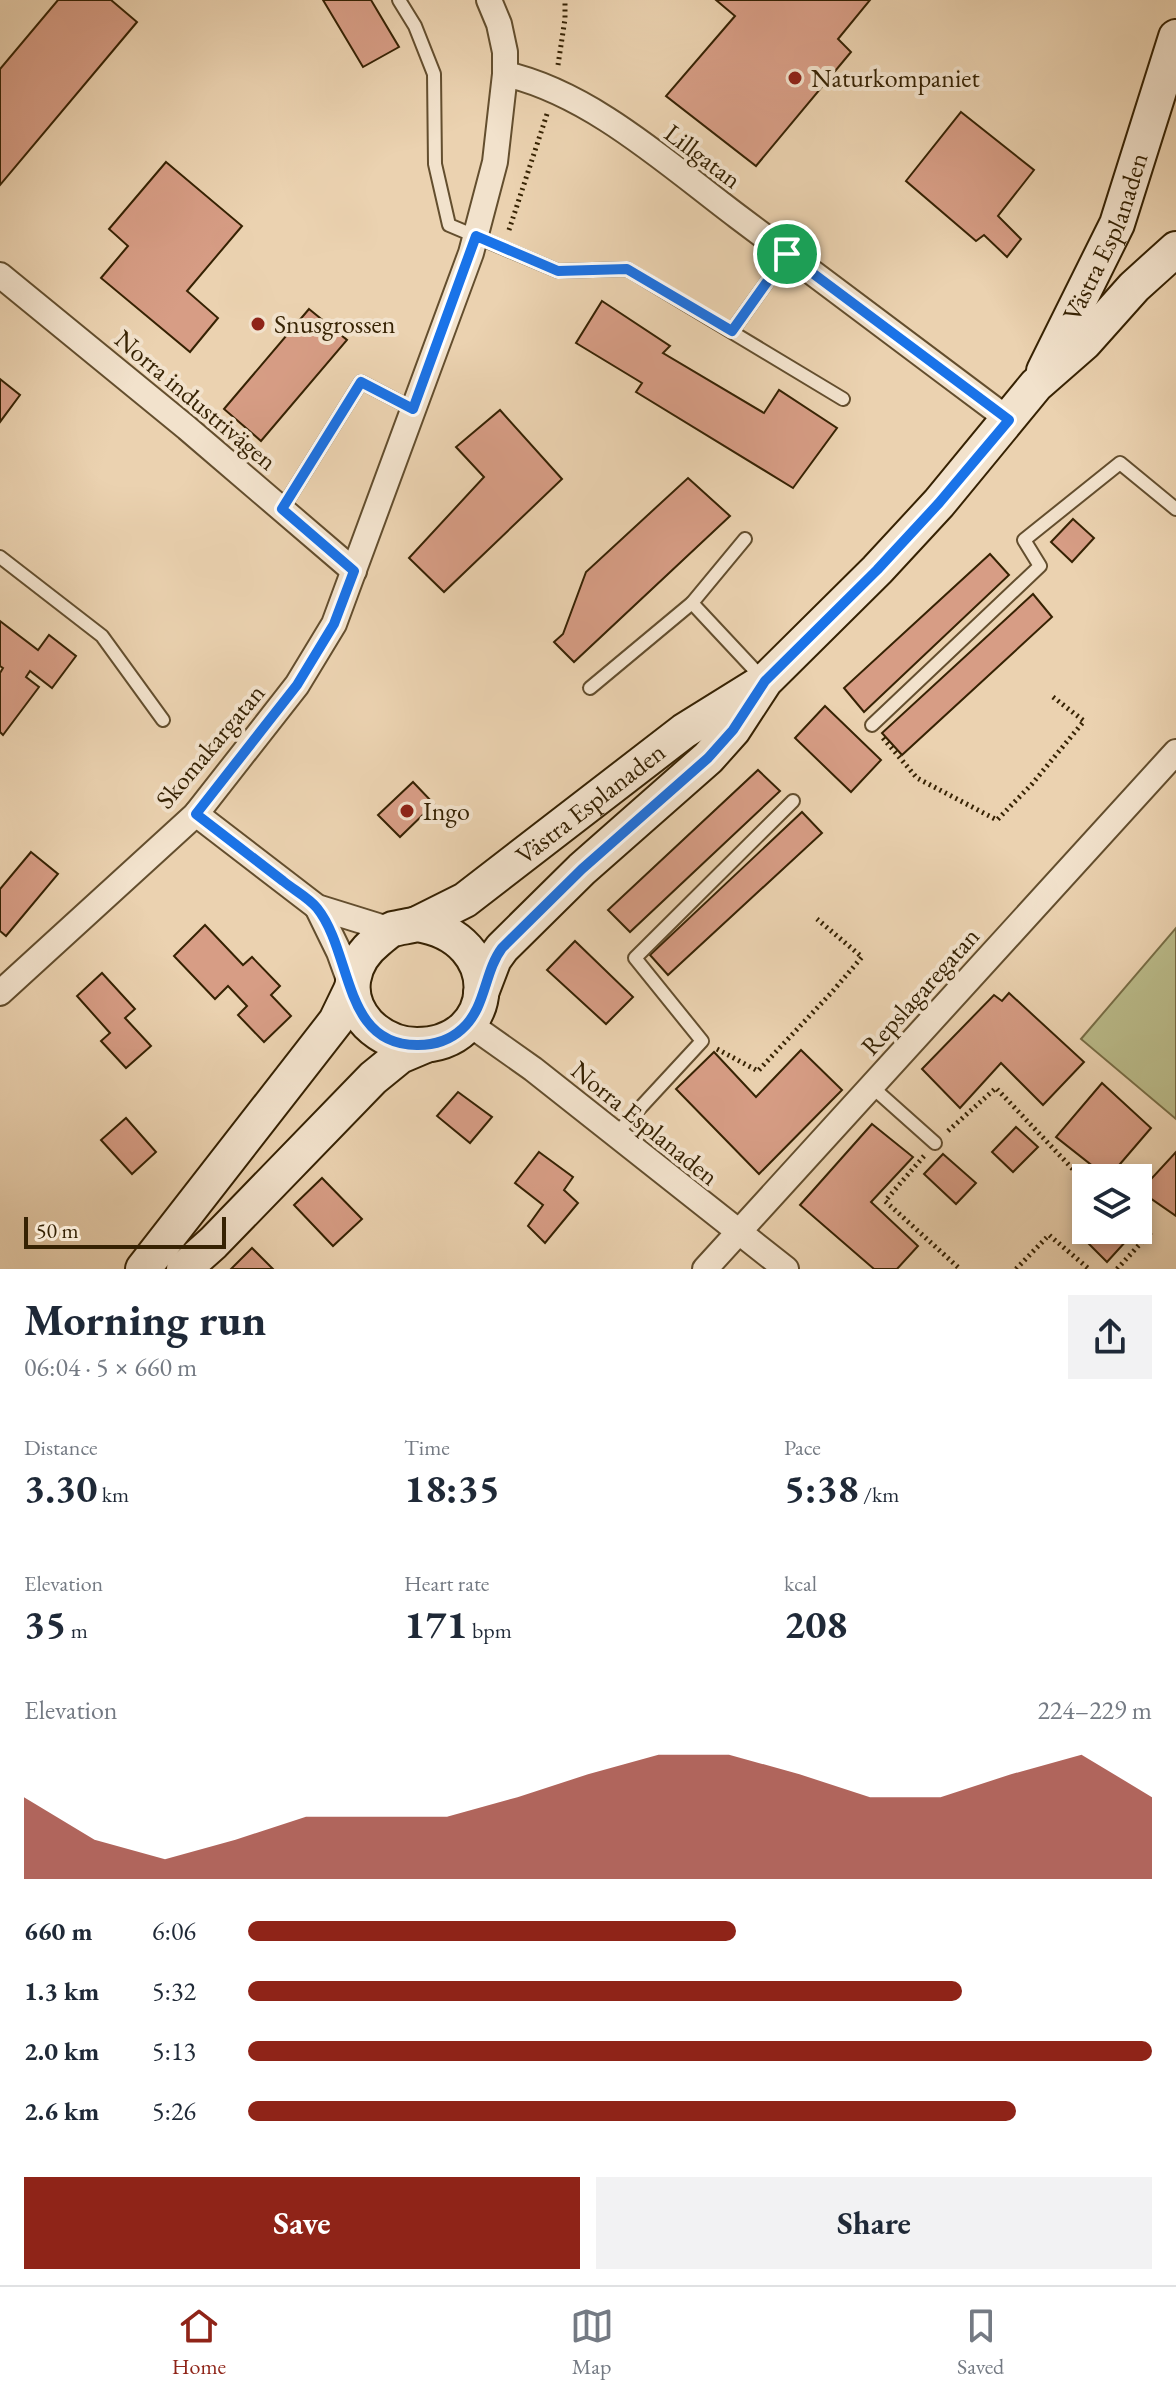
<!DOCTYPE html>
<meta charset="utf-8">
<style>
:root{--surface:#fff;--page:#f2f2f3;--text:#1f2937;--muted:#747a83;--line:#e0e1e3;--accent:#8f2418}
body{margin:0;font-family:"EB Garamond",serif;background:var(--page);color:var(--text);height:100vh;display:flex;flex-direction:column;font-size:30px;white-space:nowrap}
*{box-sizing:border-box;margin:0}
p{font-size:26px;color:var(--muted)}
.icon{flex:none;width:44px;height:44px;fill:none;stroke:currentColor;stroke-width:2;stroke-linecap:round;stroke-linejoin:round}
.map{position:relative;height:1269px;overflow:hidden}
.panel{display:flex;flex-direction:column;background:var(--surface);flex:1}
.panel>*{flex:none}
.fabs{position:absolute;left:1072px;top:1164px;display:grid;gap:16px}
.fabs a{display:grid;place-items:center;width:80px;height:80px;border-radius:0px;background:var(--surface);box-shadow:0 4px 12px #0003;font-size:40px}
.scale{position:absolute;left:24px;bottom:20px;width:202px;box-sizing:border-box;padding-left:8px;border:4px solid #362203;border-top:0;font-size:22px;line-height:28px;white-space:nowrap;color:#362203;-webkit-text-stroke:6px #f2e2cc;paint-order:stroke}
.pin{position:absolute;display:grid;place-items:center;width:68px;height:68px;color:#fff;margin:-34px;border:4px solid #fff;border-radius:50%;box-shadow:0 2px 8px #0007}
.round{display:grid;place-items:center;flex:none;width:84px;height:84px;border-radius:0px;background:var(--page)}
.summary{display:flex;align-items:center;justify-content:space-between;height:136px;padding:0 24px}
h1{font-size:44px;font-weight:700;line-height:60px}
.metrics{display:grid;grid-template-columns:repeat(3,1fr);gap:12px;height:136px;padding:8px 24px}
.metrics div{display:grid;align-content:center}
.metrics b{font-size:40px;font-weight:700}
.metrics small{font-size:22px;font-weight:400}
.metrics p{font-size:22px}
.chart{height:224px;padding:16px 24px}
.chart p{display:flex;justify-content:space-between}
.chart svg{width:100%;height:144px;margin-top:8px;fill:var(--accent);opacity:.7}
.cta{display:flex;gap:16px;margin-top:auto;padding:16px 24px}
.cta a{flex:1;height:92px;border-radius:0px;background:var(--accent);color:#fff;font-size:32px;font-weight:700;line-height:92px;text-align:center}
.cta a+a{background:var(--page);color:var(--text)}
ul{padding:0 24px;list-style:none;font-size:26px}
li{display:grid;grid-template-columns:128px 96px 1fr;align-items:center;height:60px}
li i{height:20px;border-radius:10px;background:var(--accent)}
.dock{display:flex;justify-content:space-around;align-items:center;height:112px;border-top:2px solid var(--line);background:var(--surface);font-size:22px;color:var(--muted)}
.dock a{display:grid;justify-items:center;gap:4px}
.dock .on{color:var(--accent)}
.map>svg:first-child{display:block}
</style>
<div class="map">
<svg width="1176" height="1269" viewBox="0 0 1176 1269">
<rect width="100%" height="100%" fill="#ebd2b0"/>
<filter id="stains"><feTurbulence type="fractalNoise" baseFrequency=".0025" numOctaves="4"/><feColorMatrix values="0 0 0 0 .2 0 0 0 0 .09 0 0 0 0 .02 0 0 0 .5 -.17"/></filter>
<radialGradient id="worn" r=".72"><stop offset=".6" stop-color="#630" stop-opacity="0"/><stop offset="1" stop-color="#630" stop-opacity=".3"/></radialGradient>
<polygon fill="#babb8a" stroke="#786e46" stroke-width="2" points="1176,928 1176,1119 1081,1039"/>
<g fill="#d79d85" stroke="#362203" stroke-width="2">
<polygon points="58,0 111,0 137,22 0,185 0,69"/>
<polygon points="323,0 371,0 399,47 363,67"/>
<polygon points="716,0 870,0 838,39 851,52 756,166 666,96 735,16"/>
<polygon points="961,112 1034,170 998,216 1021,239 1007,257 984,235 976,241 906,181"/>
<polygon points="166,162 242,226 187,291 218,318 190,352 101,278 128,246 109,229"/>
<polygon points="602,301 670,346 663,353 764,413 779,390 837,428 793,488 636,392 642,383 576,343"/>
<polygon points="309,309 347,340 261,441 224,409"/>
<polygon points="0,379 20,395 0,422"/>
<polygon points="500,410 562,479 444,592 409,558 484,477 456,447"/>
<polygon points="688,478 730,516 574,662 554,642 563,634 586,572"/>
<polygon points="1073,519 1094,538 1072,562 1051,542"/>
<polygon points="990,554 1009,575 864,712 844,688"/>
<polygon points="1033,594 1052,617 902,755 882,733"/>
<polygon points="0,621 38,650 49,635 76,656 52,688 30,671 26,677 39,687 3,735 0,732 0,673 3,668 0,666"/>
<polygon points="825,706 881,760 851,792 795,738"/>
<polygon points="758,770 780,791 630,932 608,910"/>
<polygon points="413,782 434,804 400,837 378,815"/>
<polygon points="802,812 822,833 668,975 650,955"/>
<polygon points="31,852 58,874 6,936 0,931 0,889"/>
<polygon points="205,925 243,965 252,957 280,986 271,995 291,1016 264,1042 238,1015 247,1006 228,986 215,999 174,956"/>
<polygon points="575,941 633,997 606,1024 547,970"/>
<polygon points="102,973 135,1009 125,1018 151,1046 126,1068 101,1041 110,1033 77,996"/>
<polygon points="1009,993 1084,1062 1043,1105 1001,1063 960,1108 922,1069 994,995 1002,1001"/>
<polygon points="801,1050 842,1090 759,1174 676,1089 714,1052 756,1097"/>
<polygon points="1102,1083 1151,1128 1108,1178 1056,1137"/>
<polygon points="458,1092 492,1117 470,1143 437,1116"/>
<polygon points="126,1118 156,1152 132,1174 101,1140"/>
<polygon points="872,1124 913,1157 871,1202 918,1246 897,1269 874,1269 800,1205"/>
<polygon points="1016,1127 1038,1147 1013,1172 992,1152"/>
<polygon points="539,1152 573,1177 564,1190 578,1203 545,1243 528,1226 543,1205 515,1183"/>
<polygon points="1176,1152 1176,1216 1140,1191"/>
<polygon points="943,1154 976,1183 956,1204 924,1174"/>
<polygon points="322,1178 362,1219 333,1246 294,1205"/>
<polygon points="1097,1230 1116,1230 1127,1240 1107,1262 1086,1241"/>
<polygon points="252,1248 273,1269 231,1269"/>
</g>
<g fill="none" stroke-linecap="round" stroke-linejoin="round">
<g stroke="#634e2e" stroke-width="16">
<g id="lane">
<polyline points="399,0 415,26 434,74 435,164 449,225 558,271 627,269 843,399"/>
<polyline points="732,331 787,254"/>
<polyline points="282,509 361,382 413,409"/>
<polyline points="745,539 692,603 763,679"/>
<polyline points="0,557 102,636 163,720"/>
<polyline points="590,688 692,603"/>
<polyline points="872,725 1040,566 1024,540 1120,463 1176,509"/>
<polyline points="871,1086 935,1143"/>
<polyline points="615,1135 702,1041 635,958 793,801"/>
</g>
</g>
<g stroke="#634e2e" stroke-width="28">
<g id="street">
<path d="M505,74C590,93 668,164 737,216C827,283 918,352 1009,420"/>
<polyline points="0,275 187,428 354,571"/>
<polyline points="196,814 317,907 391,930"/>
<polyline points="317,907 339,952 352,988"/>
<polyline points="0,993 196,814 297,685 334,624 471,253 495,162 505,74 505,52 499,24 489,0"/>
<polyline points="468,1023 533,1069 786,1269"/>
<polyline points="705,1269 1176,752"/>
</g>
</g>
<g stroke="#362203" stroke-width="38">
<g id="secondary">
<path id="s1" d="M1044,371L1117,224L1176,37"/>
<path id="s2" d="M417,924L465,900L684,731L758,685"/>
<path d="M417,924C507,938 499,1045 417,1045C399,1045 381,1037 368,1024C343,997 350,962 378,940C383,936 388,931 393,929C401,927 410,926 417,924Z"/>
<polyline points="481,993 494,959 502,948 582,869 708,758 733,730 765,681 877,570 939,503 1036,385 1084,343 1134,287 1176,249"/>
<polyline points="143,1269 336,1021 352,988"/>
<polyline points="184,1269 213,1243 373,1078 400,1056 426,1045"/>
</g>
</g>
<g stroke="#362203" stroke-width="5" stroke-dasharray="2 4" stroke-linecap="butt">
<polyline points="558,65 565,19 565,0"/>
<polyline points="509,230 547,114"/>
<polyline points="883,738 917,778 997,820 1032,784 1084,721 1053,697"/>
<polyline points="717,1049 758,1071 832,992 862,957 817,919"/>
<polyline points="948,1131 996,1088 1086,1183"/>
<polyline points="924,1156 885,1201 960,1269"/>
<polyline points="1016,1269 1049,1235 1089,1269"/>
<polyline points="1117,1269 1151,1232 1138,1221"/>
</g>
<use href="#lane" stroke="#f2e2cc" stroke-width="12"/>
<use href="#street" stroke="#f2e2cc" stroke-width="24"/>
<use href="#secondary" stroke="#f2e2cc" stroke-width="34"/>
</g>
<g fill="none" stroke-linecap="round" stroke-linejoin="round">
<g stroke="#fff" stroke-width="16">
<path id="route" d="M476,236L558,271L627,269L732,331L787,254L1009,420L939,503L877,570L765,681L733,730L708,758L582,869L502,948C484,972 486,1008 462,1029C450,1040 434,1045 418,1045C342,1046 353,953 317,908C309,898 294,890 283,881C254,859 225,836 196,814L297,685L334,624L354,571L282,509L361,382L413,409Z"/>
</g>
<use href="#route" stroke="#1a73e8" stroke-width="10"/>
</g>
<g fill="#8f2418" stroke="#f2e2cc" stroke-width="3">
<circle cx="795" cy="78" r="8"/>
<circle cx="258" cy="324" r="8"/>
<circle cx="407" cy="811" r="8"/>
</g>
<g text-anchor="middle" stroke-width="8" stroke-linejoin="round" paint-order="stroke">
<g font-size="26" fill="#362203" stroke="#f2e2cc" text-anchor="start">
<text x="811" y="87">Naturkompaniet</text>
<text x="274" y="333">Snusgrossen</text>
<text x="423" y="820">Ingo</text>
</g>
<g font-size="26" fill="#362203" stroke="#f2e2cc">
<text transform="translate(703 156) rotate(37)" y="9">Lillgatan</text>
<text dy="9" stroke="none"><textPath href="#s1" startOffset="148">Västra Esplanaden</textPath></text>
<text transform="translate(196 400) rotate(40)" y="9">Norra industrivägen</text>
<text transform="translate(210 746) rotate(-50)" y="9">Skomakargatan</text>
<text dy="9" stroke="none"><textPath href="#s2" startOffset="212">Västra Esplanaden</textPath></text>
<text transform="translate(920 991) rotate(-48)" y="9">Repslagaregatan</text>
<text transform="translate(645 1123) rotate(39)" y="9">Norra Esplanaden</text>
</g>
</g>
<rect width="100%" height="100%" filter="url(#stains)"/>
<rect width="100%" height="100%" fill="url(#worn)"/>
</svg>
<div class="fabs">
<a><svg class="icon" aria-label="layers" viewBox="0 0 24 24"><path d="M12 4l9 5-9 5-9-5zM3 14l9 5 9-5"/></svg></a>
</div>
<div class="scale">50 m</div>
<div class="pin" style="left:787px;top:254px;background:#1e9e55"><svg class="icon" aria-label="arrive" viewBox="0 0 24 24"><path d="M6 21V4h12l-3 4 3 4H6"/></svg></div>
</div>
<section class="panel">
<div class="summary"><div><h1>Morning run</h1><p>06:04 · 5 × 660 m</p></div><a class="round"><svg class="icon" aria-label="share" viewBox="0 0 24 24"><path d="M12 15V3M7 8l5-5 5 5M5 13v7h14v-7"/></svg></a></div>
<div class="metrics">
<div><p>Distance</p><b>3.30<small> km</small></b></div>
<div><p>Time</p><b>18:35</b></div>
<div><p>Pace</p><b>5:38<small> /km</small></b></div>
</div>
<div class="metrics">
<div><p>Elevation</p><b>35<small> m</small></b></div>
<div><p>Heart rate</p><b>171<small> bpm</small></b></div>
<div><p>kcal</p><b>208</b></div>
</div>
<div class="chart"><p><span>Elevation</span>224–229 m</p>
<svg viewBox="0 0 160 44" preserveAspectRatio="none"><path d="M0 44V19L10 32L20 38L30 32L40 25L50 25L60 25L70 19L80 12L90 6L100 6L110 12L120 19L130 19L140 12L150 6L160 19V44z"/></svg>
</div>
<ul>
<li><b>660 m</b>6:06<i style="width:54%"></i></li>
<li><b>1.3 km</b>5:32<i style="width:79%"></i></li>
<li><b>2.0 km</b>5:13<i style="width:100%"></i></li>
<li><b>2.6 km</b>5:26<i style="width:85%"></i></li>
</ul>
<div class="cta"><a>Save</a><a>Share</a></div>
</section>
<nav class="dock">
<a class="on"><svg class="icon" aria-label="home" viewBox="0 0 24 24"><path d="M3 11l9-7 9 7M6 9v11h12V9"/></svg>Home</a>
<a><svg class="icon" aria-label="map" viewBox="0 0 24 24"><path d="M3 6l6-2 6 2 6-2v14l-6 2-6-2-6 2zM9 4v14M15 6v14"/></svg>Map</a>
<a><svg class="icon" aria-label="saved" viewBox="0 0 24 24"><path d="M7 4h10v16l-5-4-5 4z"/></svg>Saved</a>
</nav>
